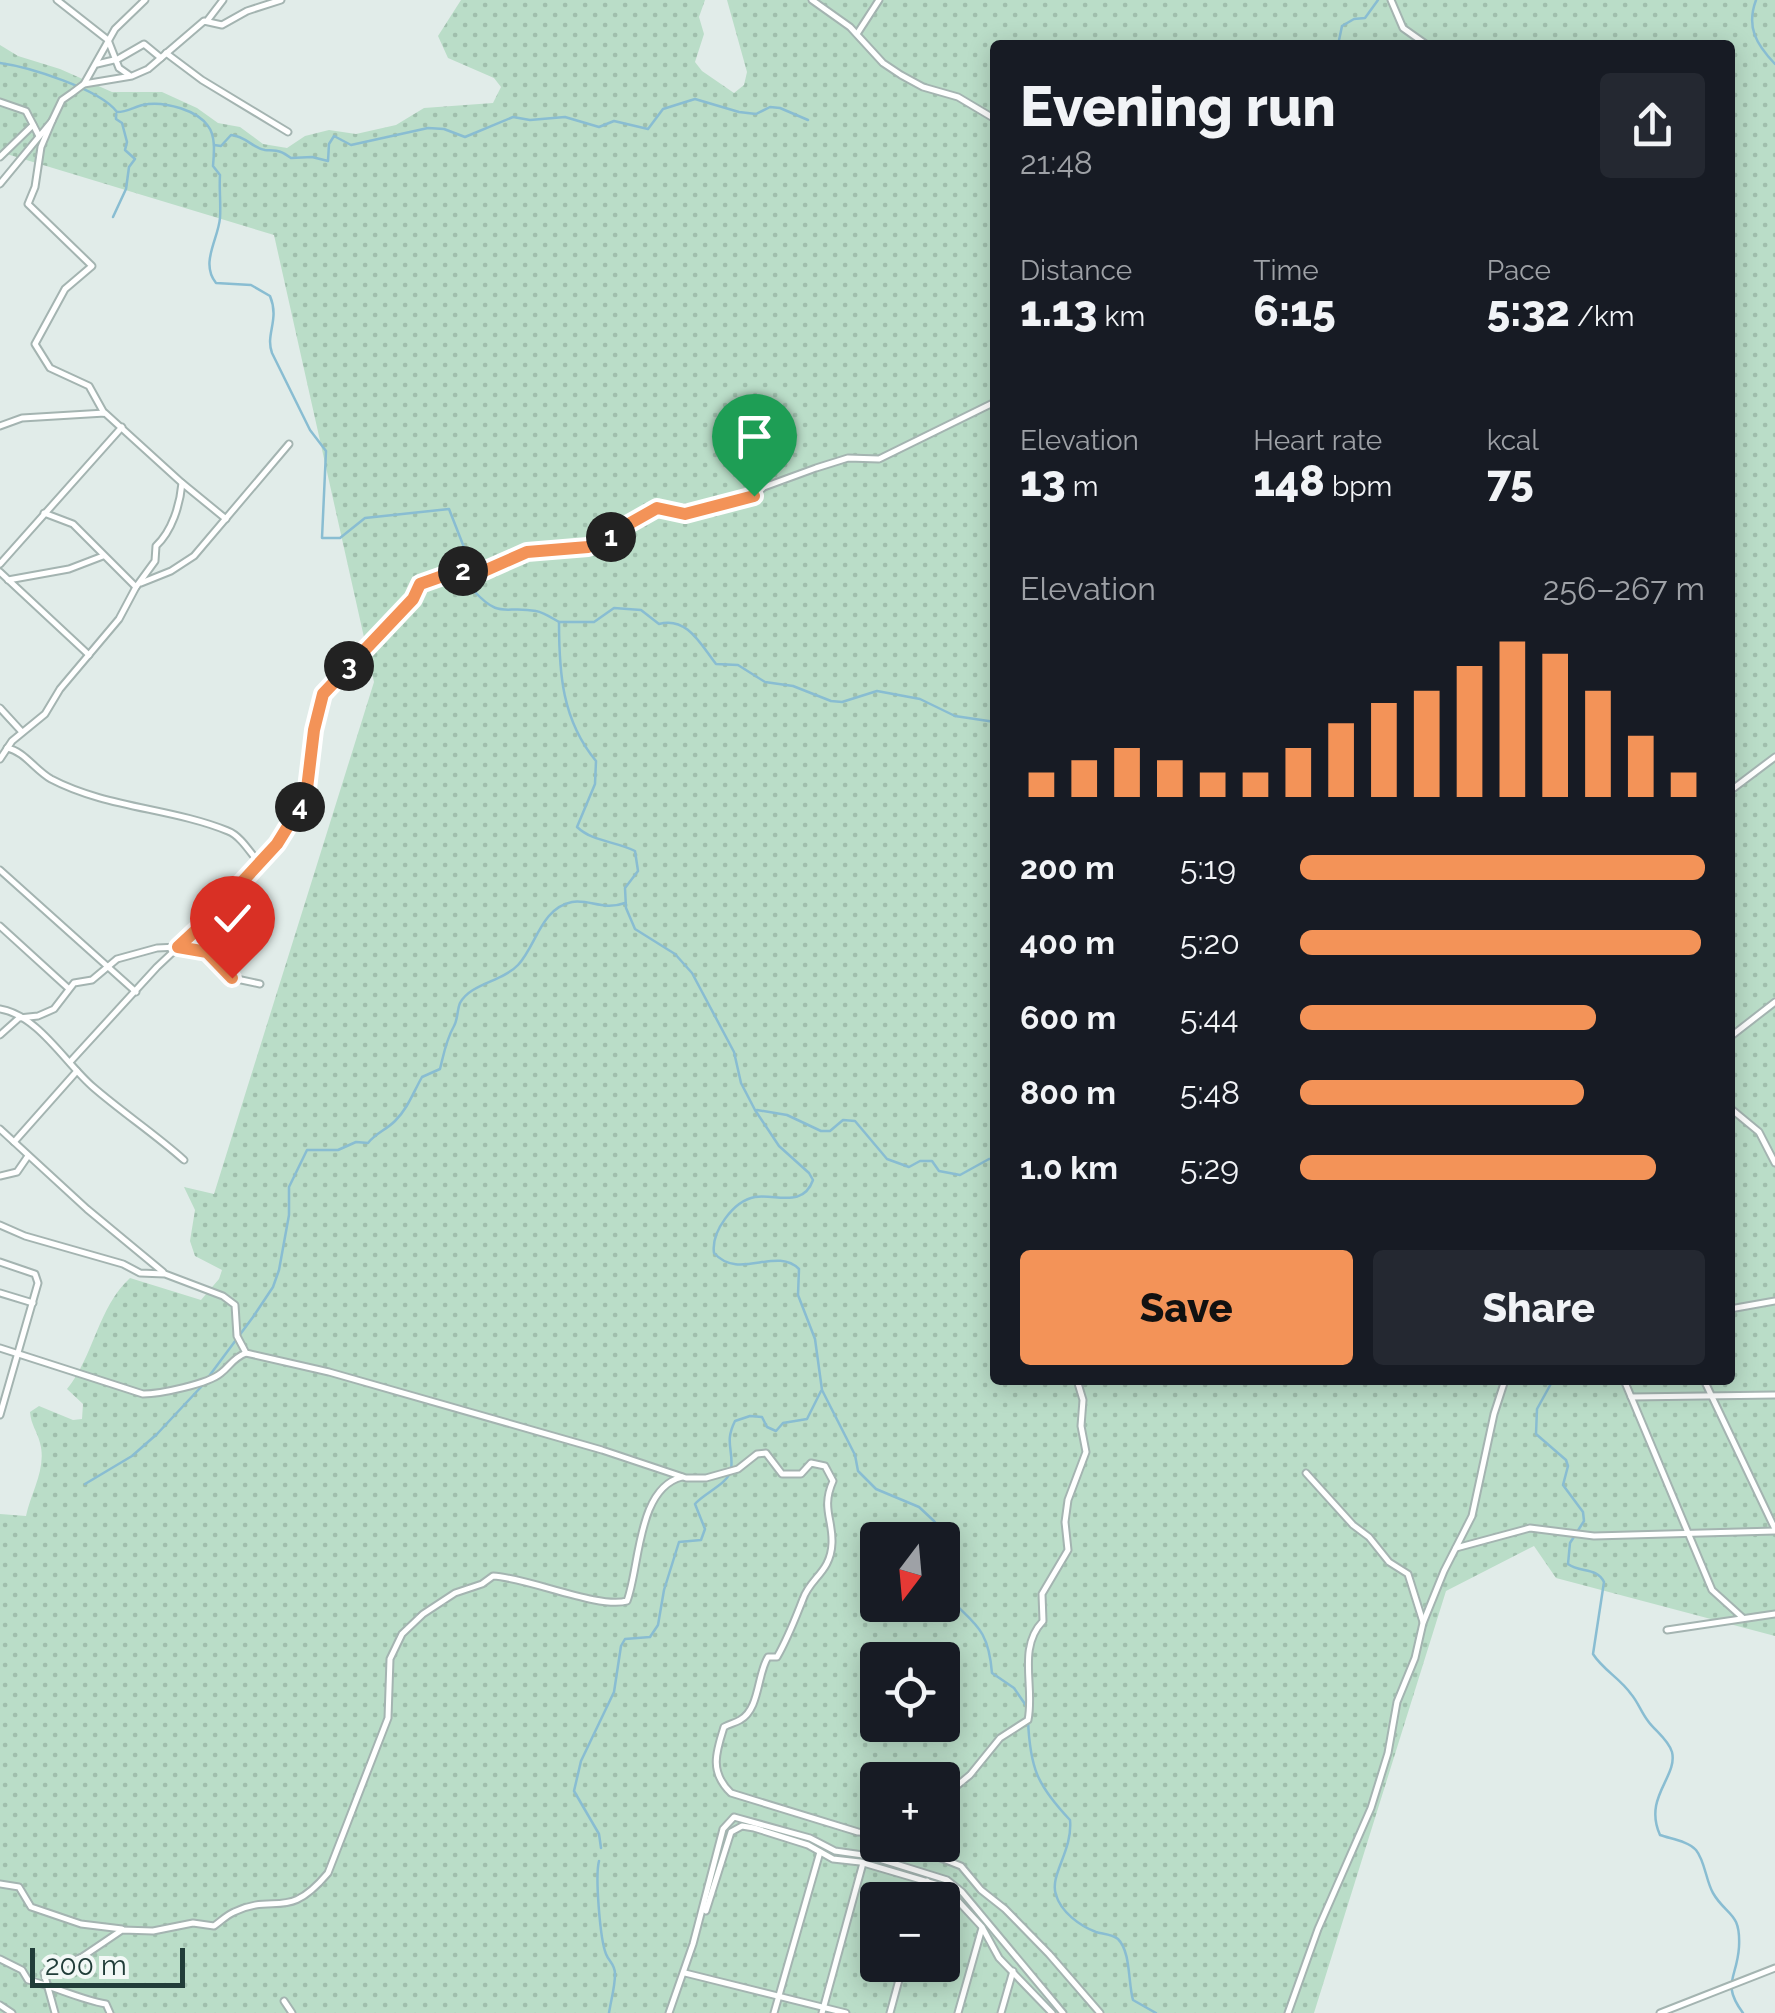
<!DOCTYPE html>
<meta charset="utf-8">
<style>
:root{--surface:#171b24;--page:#242831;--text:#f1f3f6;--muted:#9ea1a6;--accent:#f39358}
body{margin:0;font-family:Raleway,sans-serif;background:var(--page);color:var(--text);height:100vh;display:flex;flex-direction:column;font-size:38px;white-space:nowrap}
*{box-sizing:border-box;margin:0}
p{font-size:32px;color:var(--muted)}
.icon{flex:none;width:55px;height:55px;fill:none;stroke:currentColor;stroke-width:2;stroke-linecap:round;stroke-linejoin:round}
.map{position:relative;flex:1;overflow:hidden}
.side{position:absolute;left:990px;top:40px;width:745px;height:1345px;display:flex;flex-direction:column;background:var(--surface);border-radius:10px;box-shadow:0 5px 25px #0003}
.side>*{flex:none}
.needle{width:65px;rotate:196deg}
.tools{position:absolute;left:860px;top:1522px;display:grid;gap:20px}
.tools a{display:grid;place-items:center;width:100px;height:100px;border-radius:10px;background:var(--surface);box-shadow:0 5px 25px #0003;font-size:50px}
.scale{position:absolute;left:30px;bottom:25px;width:155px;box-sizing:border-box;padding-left:10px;border:5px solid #213d39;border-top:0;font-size:28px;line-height:35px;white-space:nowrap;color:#213d39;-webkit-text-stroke:8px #f2f8f6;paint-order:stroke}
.pin{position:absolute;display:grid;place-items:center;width:85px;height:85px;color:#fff;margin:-102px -42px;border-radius:50% 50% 50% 0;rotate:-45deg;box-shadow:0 0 10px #0007}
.pin .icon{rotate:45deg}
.km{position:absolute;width:50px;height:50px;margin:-25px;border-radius:50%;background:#222;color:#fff;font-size:28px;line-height:50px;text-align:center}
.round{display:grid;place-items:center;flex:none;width:105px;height:105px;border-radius:10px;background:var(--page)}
.overview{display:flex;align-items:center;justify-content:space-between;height:170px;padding:0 30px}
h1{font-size:55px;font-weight:800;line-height:75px}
.metrics{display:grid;grid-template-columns:repeat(3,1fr);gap:15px;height:170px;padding:10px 30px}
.metrics div{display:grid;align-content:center}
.metrics b{font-size:42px;font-weight:800}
.metrics small{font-size:28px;font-weight:400}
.metrics p{font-size:28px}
.chart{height:280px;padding:20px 30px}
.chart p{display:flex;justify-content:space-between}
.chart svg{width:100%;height:180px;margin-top:10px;stroke:var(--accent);stroke-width:6}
.action{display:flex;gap:20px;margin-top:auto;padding:20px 30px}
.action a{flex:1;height:115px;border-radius:10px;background:var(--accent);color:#111;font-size:40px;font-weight:800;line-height:115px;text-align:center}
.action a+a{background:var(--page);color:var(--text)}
ul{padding:0 30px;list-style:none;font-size:32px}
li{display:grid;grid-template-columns:160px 120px 1fr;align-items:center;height:75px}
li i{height:25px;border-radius:12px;background:var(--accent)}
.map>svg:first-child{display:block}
</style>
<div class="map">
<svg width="1775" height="2013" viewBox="0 0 1775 2013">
<defs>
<pattern id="grass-dots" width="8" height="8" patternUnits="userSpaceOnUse" patternTransform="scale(2.5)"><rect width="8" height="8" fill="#baddc8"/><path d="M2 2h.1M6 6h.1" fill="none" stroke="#a0bfad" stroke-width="1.8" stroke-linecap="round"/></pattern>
</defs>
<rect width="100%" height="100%" fill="#e1ece9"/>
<path fill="url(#grass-dots)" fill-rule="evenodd" d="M461,0H705L699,17L704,34L695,62L702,71L734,93L744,85L747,72L727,0H1775V1636L1556,1578L1534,1546L1446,1591L1314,2013H0V1514L26,1516C31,1492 47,1468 40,1443C37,1431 31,1425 30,1412L39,1406L73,1420L82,1419L83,1404L67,1389C94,1356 98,1307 130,1278L201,1300L219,1279L222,1270L195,1256L190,1241L195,1210L184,1187L214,1194L374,682L274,235L0,152V45L18,56L60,69L112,92H162L197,108L218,123L240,127L263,144L287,148L305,136L329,130L356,134L396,125L424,108L493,103L501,87L494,78L448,58L438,36ZM995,45H1730V1380H995ZM878,1540H942V1605H878ZM878,1660H942V1725H878ZM878,1780H942V1845H878ZM878,1900H942V1965H878Z"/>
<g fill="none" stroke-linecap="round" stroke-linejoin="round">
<g stroke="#89bdd2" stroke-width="2.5">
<path d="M1756,0C1746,27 1756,44 1775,64"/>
<polyline points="1338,45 1342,26 1354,19 1365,18 1378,0"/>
<path d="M0,63C29,67 100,89 117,112C129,112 136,105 148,104C166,102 197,110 208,126C216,136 214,154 213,166L220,175C219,189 221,203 220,218C218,240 200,263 216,283L251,285L270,296C280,320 265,334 272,353L310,430L326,451L322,538H340L365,518L449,509L476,578L474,591C501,620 504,605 536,611C543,612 552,618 559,622C559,673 562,720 596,761L595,784L577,827C593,842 615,841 635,851L638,871L625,888L626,908L635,929L675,954L692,973L734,1052L741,1083L755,1110L779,1146L809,1173L813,1180C803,1208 777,1194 755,1197C733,1201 711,1232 714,1253C739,1281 776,1246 799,1269L798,1295L815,1339L822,1390L855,1455L858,1471L876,1489L919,1507L934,1521L949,1541V1566H942"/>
<path d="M214,145L221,146L231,135C246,136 252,148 265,150C278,151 280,150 291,158L312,157L328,161L329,144L334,136L351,145L428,128L444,129L465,137L513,117L530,120L565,117L599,127L614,121L648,129L663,109L695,99L739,112L756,114L770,107L780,108L808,120"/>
<polyline points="113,217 126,189 129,167 135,159 125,150 127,142 122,123 116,119 116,114"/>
<path d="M559,622H594L614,608L641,610L659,624C687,616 701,645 716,664L738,665L765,682L793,686L831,701L842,702L877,691L920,699L955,716L995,722"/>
<polyline points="757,1110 787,1115 821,1131 830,1131 843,1120 855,1121 887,1159 909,1167 920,1161 932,1161 939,1171 960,1175 989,1159 995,1159"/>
<path d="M1553,1380L1537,1409L1536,1434L1566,1460L1568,1466L1563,1485L1583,1512L1584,1521L1570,1543L1568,1564C1580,1573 1597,1567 1604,1582L1593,1654C1603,1670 1620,1678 1631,1694C1638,1702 1641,1712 1648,1721C1655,1731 1668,1739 1672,1752C1678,1777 1643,1797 1660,1835C1671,1839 1688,1841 1696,1850C1705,1861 1706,1881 1713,1893C1726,1916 1741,1911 1739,1947C1737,1979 1721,1983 1743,2013"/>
<path d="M85,1484L132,1456L157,1434L201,1387L253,1317L273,1287L279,1270L289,1215V1187L307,1150H338L356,1142L368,1143C376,1133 386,1130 395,1121C408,1108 413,1093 422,1077L440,1069C444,1053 446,1040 454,1026C458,1019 457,1010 460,1003C471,983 502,982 518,965C536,946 541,908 572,902C590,899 603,911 625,903"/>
<path d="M942,1590C971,1624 988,1623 992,1673L1014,1688L1027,1707"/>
<path d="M1028,1720C1030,1768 1037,1785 1070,1820C1073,1851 1049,1875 1056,1895C1061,1912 1080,1926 1096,1932C1103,1934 1112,1934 1118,1939C1131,1952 1128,1983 1133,2000L1156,2013"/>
<path d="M601,1848L599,1834L574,1791L581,1761L614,1692L621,1646L625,1639L650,1637L658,1625L664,1590L679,1542L701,1540L705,1529L695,1504C704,1493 728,1484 731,1470C734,1450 724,1443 735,1421L750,1416L762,1417L767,1427L776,1431L783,1423L807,1419L821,1391"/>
<path d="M599,1861C595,1876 600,1939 606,1954C609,1962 615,1964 615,1974C615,1987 611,2000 609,2013"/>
</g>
<g stroke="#a4b4b1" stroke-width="9">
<g id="minor">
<polyline points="57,0 108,40 119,68 129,75"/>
<polyline points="812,0 850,27 883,63 901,75 923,87 958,97 995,119"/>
<polyline points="1391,0 1403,28 1427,45"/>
<polyline points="207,21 223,0"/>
<polyline points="857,34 879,0"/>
<polyline points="166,53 202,80 288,132"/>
<polyline points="97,64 118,59 144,44 161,58"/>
<polyline points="84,84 115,29 145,0"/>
<polyline points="0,102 26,111 39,136"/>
<polyline points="52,121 41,147 35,187 28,204 92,266 65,289 35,344 50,368 89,386 104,413"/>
<polyline points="0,157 33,125"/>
<polyline points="0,184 52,121 62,100 72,93 84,84 132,76 148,69 204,21 222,25 247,11 281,0"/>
<path d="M0,426L22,418L105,413L182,483C180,505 172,531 156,546L155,561L136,587L119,619L60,689L45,714L12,741L0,759"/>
<polyline points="182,483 226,519"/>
<polyline points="44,513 73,524 136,587"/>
<polyline points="0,564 122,427"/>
<polyline points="0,572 89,655"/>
<polyline points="8,580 69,569 103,556"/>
<polyline points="141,583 171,571 194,556 289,444"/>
<polyline points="0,708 22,732"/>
<path d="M7,748C24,751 35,770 51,779C106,808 172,808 228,831C241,836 251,854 260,864"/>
<polyline points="1730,791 1775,757"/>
<polyline points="0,870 136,992"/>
<polyline points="0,926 68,988"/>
<path d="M0,1009C38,1015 66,1064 93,1087C123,1113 155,1134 184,1160"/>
<polyline points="0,1035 19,1018 38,1016 54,1009 74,983 92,980 117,959 157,948 178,947 207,952 232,978 260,984"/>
<polyline points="1730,1037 1775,1002"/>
<polyline points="70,1062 157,967 207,920 277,844 306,797 314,731 323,694 402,611 420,584 454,572 484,571 527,552 588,547 657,508 685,514 697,512 754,496 764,487 816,468 848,458 879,459 995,402"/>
<polyline points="1730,1108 1759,1132 1775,1163"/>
<polyline points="0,1129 87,1209 163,1272"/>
<polyline points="14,1142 77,1071"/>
<polyline points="0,1176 17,1172 28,1156"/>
<path d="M0,1225L25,1236L123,1264L140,1273L165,1274L223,1296L235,1305L237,1336L246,1353L329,1372L602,1450L686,1478H706L738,1469L757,1454L766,1453L782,1474H801L811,1463L825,1466L833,1481C821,1508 833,1519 832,1543C831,1572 810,1578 803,1599C795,1619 788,1638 777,1657H768C757,1674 760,1709 740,1720C735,1723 729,1724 724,1727C716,1752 709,1772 731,1793L858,1832L878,1833"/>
<polyline points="0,1262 35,1274 38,1283 0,1415"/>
<polyline points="0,1293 33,1303"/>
<polyline points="1730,1309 1775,1301"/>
<path d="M0,1348L143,1394C160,1394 208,1384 221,1373C231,1365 233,1358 246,1353"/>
<polyline points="1624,1380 1712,1590 1743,1618"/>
<polyline points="1704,1380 1775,1529"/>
<polyline points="1631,1397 1775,1395"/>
<polyline points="1306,1473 1353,1525 1369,1537 1389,1562 1408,1574 1423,1622"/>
<polyline points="1456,1548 1530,1528 1594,1536 1775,1531"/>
<polyline points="1667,1630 1775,1614"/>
<path d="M942,1798L970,1775L1000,1738L1028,1720C1035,1687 1017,1648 1043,1621L1042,1594L1068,1550L1065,1522L1068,1500L1086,1452L1081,1426L1083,1400L1077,1380"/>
<polyline points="928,1845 933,1855 961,1866 981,1890 1005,1909 1049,1954 1100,2013"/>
<polyline points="0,1884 19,1887 31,1907 81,1924 122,1929"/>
<polyline points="921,1900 927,1881"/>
<polyline points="706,1911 731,1832 742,1826 754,1828 808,1845 833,1859 860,1862 945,1887 982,1927 999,1958 1052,2013"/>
<path d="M0,1959L22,1970L28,1980C56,1987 78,1999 106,2004L110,2013"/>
<polyline points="685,1973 846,2013"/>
<polyline points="284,2001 292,2013"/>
<polyline points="0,2005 12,2013"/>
<path d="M55,2013L44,1973L82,1957L122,1930L153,1931L193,1923L214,1926C221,1921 227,1915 234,1912C276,1892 287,1922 328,1873L388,1718L390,1659L402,1634L423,1614L455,1593L482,1584L493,1576C529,1578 598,1609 627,1601C640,1567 637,1488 682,1477"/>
<polyline points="669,2013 693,1944 723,1829 734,1817 810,1838 835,1851 870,1856 947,1880 962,1892 1063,2013"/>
<polyline points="774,2013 820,1852"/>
<polyline points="822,2013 863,1863"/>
<polyline points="890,2013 903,1965"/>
<polyline points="958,2013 982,1928"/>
<polyline points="1001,2013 1013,1971"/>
<polyline points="1288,2013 1318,1929 1371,1808 1388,1753 1397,1702 1415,1658 1423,1623 1444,1571 1472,1516 1494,1414 1505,1380"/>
<polyline points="1660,2013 1775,1968"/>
</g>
</g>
<use href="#minor" stroke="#fff" stroke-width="5"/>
</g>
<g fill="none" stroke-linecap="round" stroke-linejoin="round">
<g stroke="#fff" stroke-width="20">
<polyline id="route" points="232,978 207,952 178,947 207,920 277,844 306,797 314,730 323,694 413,599 420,584 454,572 484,571 527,552 588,547 657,508 685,514 754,496"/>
</g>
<use href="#route" stroke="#f39358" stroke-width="12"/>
</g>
</svg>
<div class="tools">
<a><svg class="needle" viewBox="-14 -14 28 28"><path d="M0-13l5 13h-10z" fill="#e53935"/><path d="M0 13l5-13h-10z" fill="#9ea1a6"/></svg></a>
<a><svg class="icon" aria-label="locate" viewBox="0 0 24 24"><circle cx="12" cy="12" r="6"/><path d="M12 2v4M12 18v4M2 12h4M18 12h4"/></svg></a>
<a>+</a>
<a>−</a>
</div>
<div class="scale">200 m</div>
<div class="pin" style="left:754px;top:496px;background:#1e9e55"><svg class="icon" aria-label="arrive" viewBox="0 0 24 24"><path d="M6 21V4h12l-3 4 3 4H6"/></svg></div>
<div class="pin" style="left:232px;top:978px;background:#d93025"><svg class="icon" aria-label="check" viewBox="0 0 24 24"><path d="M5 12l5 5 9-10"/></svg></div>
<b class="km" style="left:611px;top:537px">1</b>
<b class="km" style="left:463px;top:571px">2</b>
<b class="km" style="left:349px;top:666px">3</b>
<b class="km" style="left:300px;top:807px">4</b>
<section class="side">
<div class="overview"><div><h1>Evening run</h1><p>21:48</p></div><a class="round"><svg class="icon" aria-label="share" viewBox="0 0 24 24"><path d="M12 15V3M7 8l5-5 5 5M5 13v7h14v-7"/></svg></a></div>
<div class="metrics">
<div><p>Distance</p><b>1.13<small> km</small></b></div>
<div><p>Time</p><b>6:15</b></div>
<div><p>Pace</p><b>5:32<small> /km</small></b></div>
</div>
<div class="metrics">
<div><p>Elevation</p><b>13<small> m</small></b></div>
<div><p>Heart rate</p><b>148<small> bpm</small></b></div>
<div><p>kcal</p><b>75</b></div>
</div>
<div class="chart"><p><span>Elevation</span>256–267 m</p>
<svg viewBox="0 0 160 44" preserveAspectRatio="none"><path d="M5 44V38M15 44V35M25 44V32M35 44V35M45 44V38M55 44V38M65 44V32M75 44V26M85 44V21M95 44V18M105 44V12M115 44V6M125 44V9M135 44V18M145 44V29M155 44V38"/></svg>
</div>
<ul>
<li><b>200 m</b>5:19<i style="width:100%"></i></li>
<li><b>400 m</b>5:20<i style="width:99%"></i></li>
<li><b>600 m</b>5:44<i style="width:73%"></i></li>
<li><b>800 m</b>5:48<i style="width:70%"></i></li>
<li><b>1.0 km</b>5:29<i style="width:88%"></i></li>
</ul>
<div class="action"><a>Save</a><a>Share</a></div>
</section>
</div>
